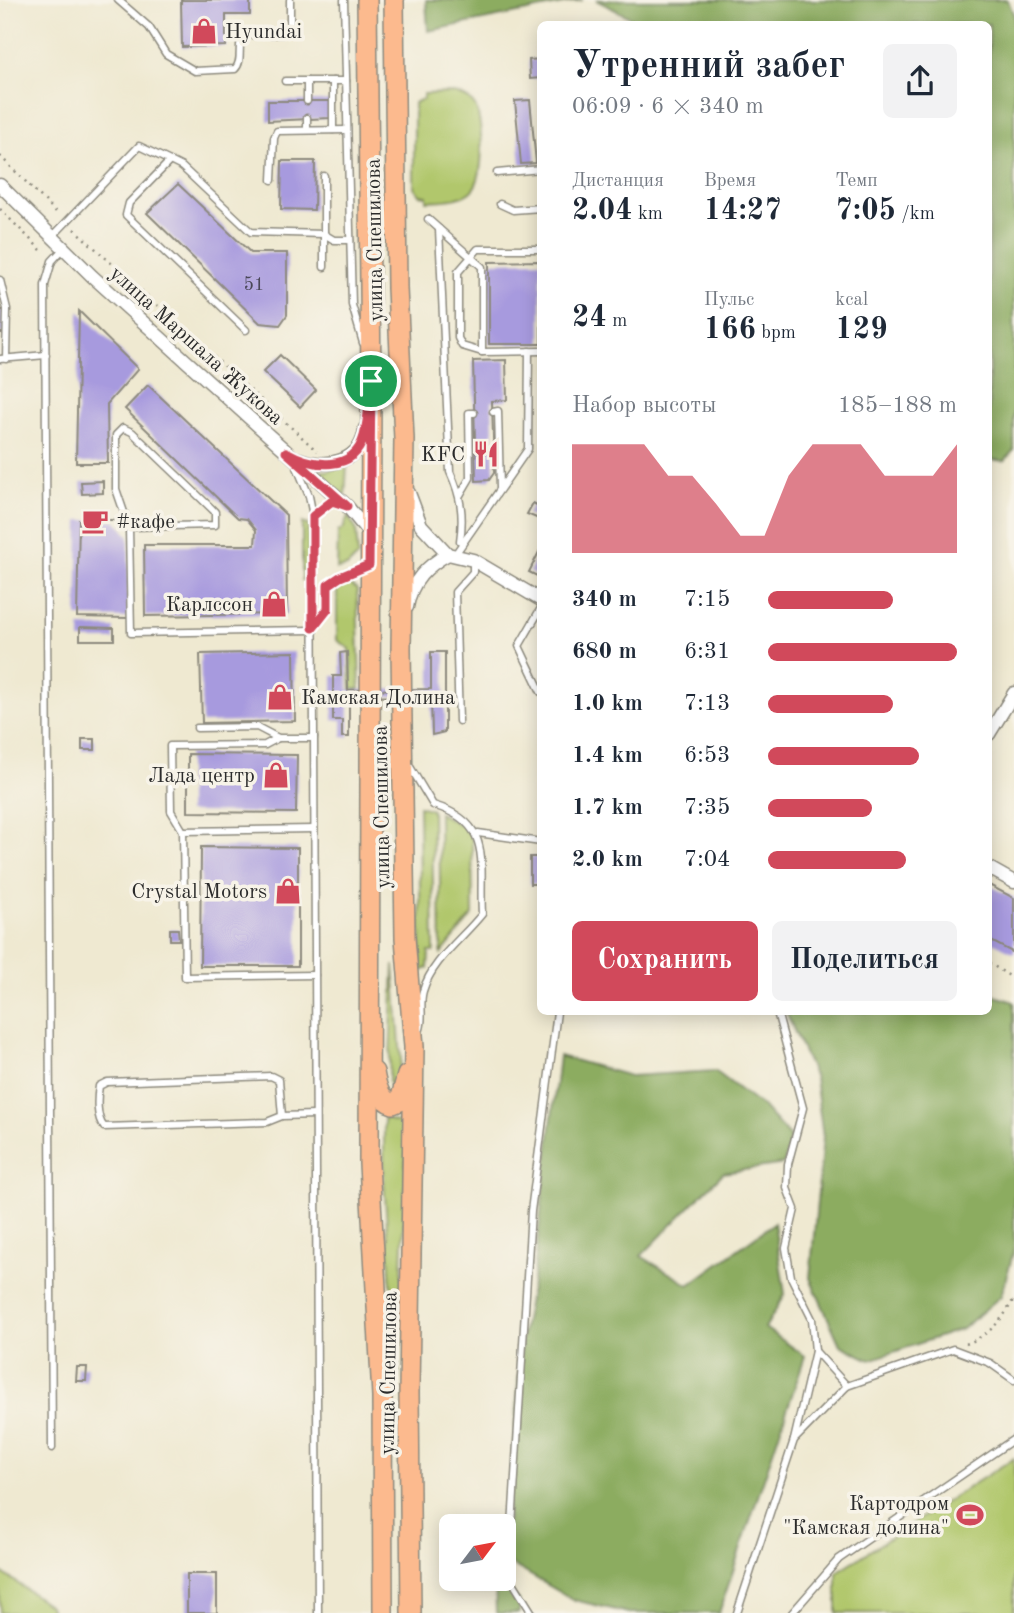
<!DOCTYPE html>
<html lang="ru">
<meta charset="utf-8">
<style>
:root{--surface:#fff;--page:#f2f2f3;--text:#1f2937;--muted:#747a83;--accent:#d1495b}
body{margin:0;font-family:"Old Standard TT",serif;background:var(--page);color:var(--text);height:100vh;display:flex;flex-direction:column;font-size:26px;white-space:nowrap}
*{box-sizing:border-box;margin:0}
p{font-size:23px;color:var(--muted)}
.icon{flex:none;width:38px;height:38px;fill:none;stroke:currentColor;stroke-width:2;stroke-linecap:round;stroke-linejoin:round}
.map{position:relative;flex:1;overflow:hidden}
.details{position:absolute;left:537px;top:21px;width:455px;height:994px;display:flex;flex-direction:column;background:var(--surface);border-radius:10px;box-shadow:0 4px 18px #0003}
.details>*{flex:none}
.needle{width:46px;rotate:58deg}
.controls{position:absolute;left:439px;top:1514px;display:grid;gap:14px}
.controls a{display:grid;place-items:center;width:77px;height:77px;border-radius:10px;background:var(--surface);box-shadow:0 4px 18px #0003;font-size:35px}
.pin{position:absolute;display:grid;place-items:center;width:60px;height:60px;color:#fff;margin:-30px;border:4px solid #fff;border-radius:50%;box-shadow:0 2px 7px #0007}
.round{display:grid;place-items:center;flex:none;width:74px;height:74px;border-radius:10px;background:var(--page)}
.overview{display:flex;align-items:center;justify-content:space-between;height:119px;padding:0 35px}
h1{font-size:38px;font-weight:700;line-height:52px}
.metrics{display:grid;grid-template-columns:repeat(3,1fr);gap:10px;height:119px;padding:7px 35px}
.metrics div{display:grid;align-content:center}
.metrics b{font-size:30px;font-weight:700}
.metrics small{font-size:19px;font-weight:400}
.metrics p{font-size:19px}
.chart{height:196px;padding:14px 35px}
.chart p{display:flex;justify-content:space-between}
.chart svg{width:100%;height:126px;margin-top:7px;fill:var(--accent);opacity:.7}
.action{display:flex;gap:14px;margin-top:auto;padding:14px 35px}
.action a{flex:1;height:80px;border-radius:10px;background:var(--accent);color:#fff;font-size:28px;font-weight:700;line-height:80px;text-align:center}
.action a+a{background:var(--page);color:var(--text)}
ul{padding:0 35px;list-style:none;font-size:23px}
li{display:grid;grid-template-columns:112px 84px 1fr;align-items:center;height:52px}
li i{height:18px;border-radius:9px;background:var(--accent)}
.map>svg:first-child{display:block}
</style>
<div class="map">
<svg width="1014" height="1613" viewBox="0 0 1014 1613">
<rect width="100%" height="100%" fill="#f7f3e8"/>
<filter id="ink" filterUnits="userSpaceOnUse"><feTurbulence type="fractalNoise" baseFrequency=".0143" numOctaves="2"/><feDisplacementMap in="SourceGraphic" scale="14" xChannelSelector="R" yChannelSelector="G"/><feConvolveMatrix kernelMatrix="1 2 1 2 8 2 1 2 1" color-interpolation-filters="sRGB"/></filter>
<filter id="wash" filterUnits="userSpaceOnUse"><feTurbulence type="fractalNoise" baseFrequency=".00686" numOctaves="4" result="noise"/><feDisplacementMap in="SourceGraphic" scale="28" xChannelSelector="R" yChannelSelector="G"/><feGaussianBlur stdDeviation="1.57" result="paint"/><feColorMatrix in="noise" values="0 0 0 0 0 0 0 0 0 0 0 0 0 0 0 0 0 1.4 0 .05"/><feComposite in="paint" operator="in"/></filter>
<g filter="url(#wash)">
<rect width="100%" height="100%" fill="#efe9d1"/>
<g fill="#b1c76c" stroke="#6e794c" stroke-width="2">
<path d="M454,93C463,96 472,99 476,108C483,126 486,180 470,192C458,201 441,200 427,201V196L420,195L414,187V103L423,99V94Z"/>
<polygon points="347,465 345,496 313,470 327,471"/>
<polygon points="348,516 356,529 358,556 347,567 337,569 338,532 343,529"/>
<polygon points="302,523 308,525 308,581 302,580"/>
<polygon points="348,583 357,590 360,689 351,689 350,649 337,640 337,590"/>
<polygon points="419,806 432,810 434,952 429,952 428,968 421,971"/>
<polygon points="439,813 465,827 472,838 473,915 441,954"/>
<polygon points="394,965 401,1059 398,1087 395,1089 390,1086 389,1080"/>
<polygon points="384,1118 395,1122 407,1120 398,1392 384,1181"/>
<polygon points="1014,1458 1014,1613 837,1613 837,1572"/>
<polygon points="0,1571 50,1606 52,1613 0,1613"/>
</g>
<g fill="#8cac60" stroke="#5c6c46" stroke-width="2">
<polygon points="426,0 583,0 428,31"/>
<polygon points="596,0 1008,0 1014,16 1014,450 1004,461 989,459 989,24 643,24"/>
<polygon points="989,994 1014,1002 1014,1250 1001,1296 962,1329 870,1360 840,1345 810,1278 823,1137 815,1078 786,1012 989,1012"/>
<polygon points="559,1056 630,1076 715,1071 764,1108 790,1137 784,1164 723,1173 641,1256 689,1285 774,1223 785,1294 765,1328 805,1356 719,1613 629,1613 574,1600 504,1560 522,1335 534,1273"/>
<polygon points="495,1579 502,1579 519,1602 519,1613 496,1613"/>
</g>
<g id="blocks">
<g fill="#a79ade">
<polygon points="181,0 250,0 250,15 226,15 226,46 182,47"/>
<polygon points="541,59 541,78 530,79 529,60"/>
<polygon points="530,100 536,163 521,164 515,101"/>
<polygon points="268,101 330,101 330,118 268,121"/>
<polygon points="282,161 315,161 314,210 281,209"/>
<polygon points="178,184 251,253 287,253 287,315 280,325 260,323 147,213"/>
<polygon points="541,261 541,344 489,344 489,262"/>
<rect x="0" y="310" width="5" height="23"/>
<polygon points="79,311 138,369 107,404 108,463 76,463"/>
<polygon points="280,355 316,390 300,407 263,372"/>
<polygon points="506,360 507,400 492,401 494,473 489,480 476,481 473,361"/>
<polygon points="148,385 286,515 287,614 145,616 144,545 255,545 256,530 247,519 238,518 125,409"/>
<polygon points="103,481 103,493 82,494 81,482"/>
<polygon points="533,503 541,507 541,520 527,514"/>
<polygon points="79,520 115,520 129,536 128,618 77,617"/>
<polygon points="541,548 541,568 537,576 529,572"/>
<polygon points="80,627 114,628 114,640 80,640"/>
<polygon points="294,652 295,721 202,723 200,654"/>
<polygon points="347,652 348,690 431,689 431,652 445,652 445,732 432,735 431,696 349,697 349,737 342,737 342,720 333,720 333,676 341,676 340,653"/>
<rect x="82" y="739" width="13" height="11"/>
<polygon points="188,754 297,755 296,813 188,812"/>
<polygon points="201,847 298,848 298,966 200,966"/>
<rect x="530" y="857" width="11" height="27"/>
<polygon points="989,885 1014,898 1014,953 989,940"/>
<polygon points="170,929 178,929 179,940 170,940"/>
<polygon points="77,1367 87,1367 86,1381 76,1381"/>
<rect x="187" y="1574" width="30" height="39"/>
</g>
</g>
</g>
<g filter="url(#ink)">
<use href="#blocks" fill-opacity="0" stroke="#8d8a7e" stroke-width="2"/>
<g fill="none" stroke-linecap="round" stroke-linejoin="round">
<g stroke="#8d8a7e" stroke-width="9">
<g id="service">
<path d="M118,0L149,27L166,54L195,71L235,69C244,60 236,45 243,35L282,34L290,31V0"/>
<polyline points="344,0 352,305 363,343"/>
<polyline points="285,81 346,81"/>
<polyline points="333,81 333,130"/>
<polyline points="307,101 307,81"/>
<polyline points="307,118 307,130"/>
<polyline points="497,173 541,169"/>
<polyline points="324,176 324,267"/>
<polyline points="272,180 274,138 277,131 347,130"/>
<polyline points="500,204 513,210 541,208"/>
<polyline points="428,219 482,267 482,352"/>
<path d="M439,229L450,472C461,496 464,515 460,541"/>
<polyline points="53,236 139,146 170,161"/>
<polyline points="541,249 478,249 458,272 458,338 462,346 482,352 541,351"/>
<polyline points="0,280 7,309 6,359"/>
<polyline points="246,330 126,215 129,203 170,161 182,167 251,232 324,234 334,240 350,240"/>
<polyline points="0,359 46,355"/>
<polyline points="493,412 498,411 500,488"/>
<polygon points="123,428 132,432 211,508 215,512 215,525 129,527 116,489 116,435"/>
<polyline points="297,467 309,496 313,516 318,1613"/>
<polyline points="460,495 470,478 469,413 474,413"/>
<polyline points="313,516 332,501 340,504"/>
<polyline points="129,527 131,633 313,630"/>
<polyline points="454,556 528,449 529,351"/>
<polyline points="541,608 519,646 541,692"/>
<polyline points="314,627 328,609 328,585 340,577 367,566"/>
<polyline points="459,721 455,592 473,572 473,562"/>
<polyline points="197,728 257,727 278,738 314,738"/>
<path d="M409,765L433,805C494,823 479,861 482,914C462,939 432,960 423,991C419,1003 424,1017 420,1029"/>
<polyline points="314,829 183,831 185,977 315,975"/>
<polyline points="183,831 171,811 170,746 265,745 278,738"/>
<polyline points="478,833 541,842"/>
<polyline points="777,1012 803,1108 788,1164 787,1188 795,1209 786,1248 791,1277 812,1319 815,1351 794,1440"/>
<path d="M282,1116L267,1122L104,1127C96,1118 97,1098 99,1086L107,1082L271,1076L279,1080L282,1116L315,1115"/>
<polyline points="815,1351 847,1386"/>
<polyline points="52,1448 45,285 52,261 64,248"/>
<polyline points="532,1613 509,1576 531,1211 557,1012"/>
<polyline points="737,1613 794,1440 847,1386 953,1349 990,1363 1014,1380"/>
<polyline points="792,1613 839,1559 1014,1439"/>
</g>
</g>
<g stroke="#8d8a7e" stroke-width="15">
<g id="minor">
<polyline points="0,185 92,276 347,506 369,533"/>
<path d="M299,459C325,470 363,462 365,428"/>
<polyline points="409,493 421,525 448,554 473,560 541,600"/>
<path d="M407,607C411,581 427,566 448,554"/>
<polyline points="989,734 1014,693"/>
<polyline points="989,868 1014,882"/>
</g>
</g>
<g stroke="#8d8a7e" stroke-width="22">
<g id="primary">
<polyline points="367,0 371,381 369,1164 382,1396 383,1613"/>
<polyline points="394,0 397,288 404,439 401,649 405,938 414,1047 409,1392 411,1613"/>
<path d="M374,1072C376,1085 380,1101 393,1104L400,1101L407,1075"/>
</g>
</g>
<g stroke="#8d8a7e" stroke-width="2.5" stroke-dasharray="2 5" stroke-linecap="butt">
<polyline points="0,156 59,215"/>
<polyline points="0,209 41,250"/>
<polyline points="74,229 317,451"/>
<polyline points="989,963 1014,979"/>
<path d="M966,1344C988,1336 1004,1319 1014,1298"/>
</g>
<use href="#service" stroke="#fff" stroke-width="6"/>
<use href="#minor" stroke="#fff" stroke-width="12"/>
<use href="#primary" stroke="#fcba8e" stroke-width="19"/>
</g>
</g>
<g fill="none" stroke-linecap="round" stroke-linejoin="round" filter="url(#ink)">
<g stroke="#fff" stroke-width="14">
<path id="route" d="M371,381L369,565L340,577L328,585V609L313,628V516L332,501L347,506L286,452C312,467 354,473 364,436C369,419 369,399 371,381Z"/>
</g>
<use href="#route" stroke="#d1495b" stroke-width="9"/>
</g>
<defs>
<g id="shop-bare" transform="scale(2.1)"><path d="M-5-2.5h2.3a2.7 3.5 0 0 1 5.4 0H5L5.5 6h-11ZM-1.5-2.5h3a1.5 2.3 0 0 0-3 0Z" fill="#d1495b" stroke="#f7f3e8" stroke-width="2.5" paint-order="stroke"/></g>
<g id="restaurant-bare" transform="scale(2.1)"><path d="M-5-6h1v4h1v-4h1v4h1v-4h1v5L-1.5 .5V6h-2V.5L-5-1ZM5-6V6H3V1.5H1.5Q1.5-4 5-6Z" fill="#d1495b" stroke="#f7f3e8" stroke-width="2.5" paint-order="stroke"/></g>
<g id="cafe-bare" transform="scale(2.1)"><path d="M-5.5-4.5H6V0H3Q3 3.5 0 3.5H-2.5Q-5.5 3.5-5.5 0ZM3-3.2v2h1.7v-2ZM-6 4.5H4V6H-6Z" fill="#d1495b" stroke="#f7f3e8" stroke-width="2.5" paint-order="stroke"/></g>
<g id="stadium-bare" transform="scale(2.1)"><path d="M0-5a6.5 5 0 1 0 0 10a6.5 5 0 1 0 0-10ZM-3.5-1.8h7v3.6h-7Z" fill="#d1495b" stroke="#f7f3e8" stroke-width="2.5" paint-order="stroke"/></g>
</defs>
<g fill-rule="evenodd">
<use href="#shop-bare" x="204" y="31"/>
<use href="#restaurant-bare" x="486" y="454"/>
<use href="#cafe-bare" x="95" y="521"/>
<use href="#shop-bare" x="274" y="604"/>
<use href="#shop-bare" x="280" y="697"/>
<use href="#shop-bare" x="276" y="775"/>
<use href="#shop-bare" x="288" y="891"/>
<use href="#stadium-bare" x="970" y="1515"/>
</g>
<g text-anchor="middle" stroke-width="7" stroke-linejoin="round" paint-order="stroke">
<g font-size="18" fill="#4a4758">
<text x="254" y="290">51</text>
</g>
<g font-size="21" fill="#2b2b2b" stroke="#f7f3e8" text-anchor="end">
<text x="225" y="38" text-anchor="start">Hyundai</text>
<text x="465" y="461">KFC</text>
<text x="116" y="528" text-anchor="start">#кафе</text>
<text x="253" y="611">Карлссон</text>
<text x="301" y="704" text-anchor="start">Камская Долина</text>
<text x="255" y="782">Лада центр</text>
<text x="267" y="898">Crystal Motors</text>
<text x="949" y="1510">Картодром<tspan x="949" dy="24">"Камская долина"</tspan></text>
</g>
<g font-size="21" fill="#2b2b2b" stroke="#f7f3e8">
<text transform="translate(374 240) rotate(-91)" y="7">улица Спешилова</text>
<text transform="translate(197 345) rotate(42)" y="7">улица Маршала Жукова</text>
<text transform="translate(381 807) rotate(-91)" y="7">улица Спешилова</text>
<text transform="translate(388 1373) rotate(-89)" y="7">улица Спешилова</text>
</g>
</g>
</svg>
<div class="controls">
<a><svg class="needle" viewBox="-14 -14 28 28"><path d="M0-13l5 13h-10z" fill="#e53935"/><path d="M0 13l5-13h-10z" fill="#747a83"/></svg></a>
</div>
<div class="pin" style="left:371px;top:381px;background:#1e9e55"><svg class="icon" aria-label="arrive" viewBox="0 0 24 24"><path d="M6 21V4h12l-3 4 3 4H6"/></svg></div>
<section class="details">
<div class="overview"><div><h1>Утренний забег</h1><p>06:09 · 6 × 340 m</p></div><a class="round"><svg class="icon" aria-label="share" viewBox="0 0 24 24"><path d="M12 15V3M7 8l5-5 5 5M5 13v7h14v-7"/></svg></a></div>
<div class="metrics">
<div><p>Дистанция</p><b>2.04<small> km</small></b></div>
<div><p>Время</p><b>14:27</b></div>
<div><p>Темп</p><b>7:05<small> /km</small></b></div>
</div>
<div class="metrics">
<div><b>24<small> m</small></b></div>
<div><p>Пульс</p><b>166<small> bpm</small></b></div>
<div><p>kcal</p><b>129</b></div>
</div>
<div class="chart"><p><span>Набор высоты</span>185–188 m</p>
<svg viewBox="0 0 160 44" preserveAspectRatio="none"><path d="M0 44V6L10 6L20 6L30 6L40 17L50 17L60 27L70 38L80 38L90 17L100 6L110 6L120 6L130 17L140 17L150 17L160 6V44z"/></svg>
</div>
<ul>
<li><b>340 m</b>7:15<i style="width:66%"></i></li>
<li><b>680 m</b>6:31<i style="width:100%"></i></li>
<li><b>1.0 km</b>7:13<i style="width:66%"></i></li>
<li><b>1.4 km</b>6:53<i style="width:80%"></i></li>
<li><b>1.7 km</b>7:35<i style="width:55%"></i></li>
<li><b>2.0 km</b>7:04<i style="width:73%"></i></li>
</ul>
<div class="action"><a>Сохранить</a><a>Поделиться</a></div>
</section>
</div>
